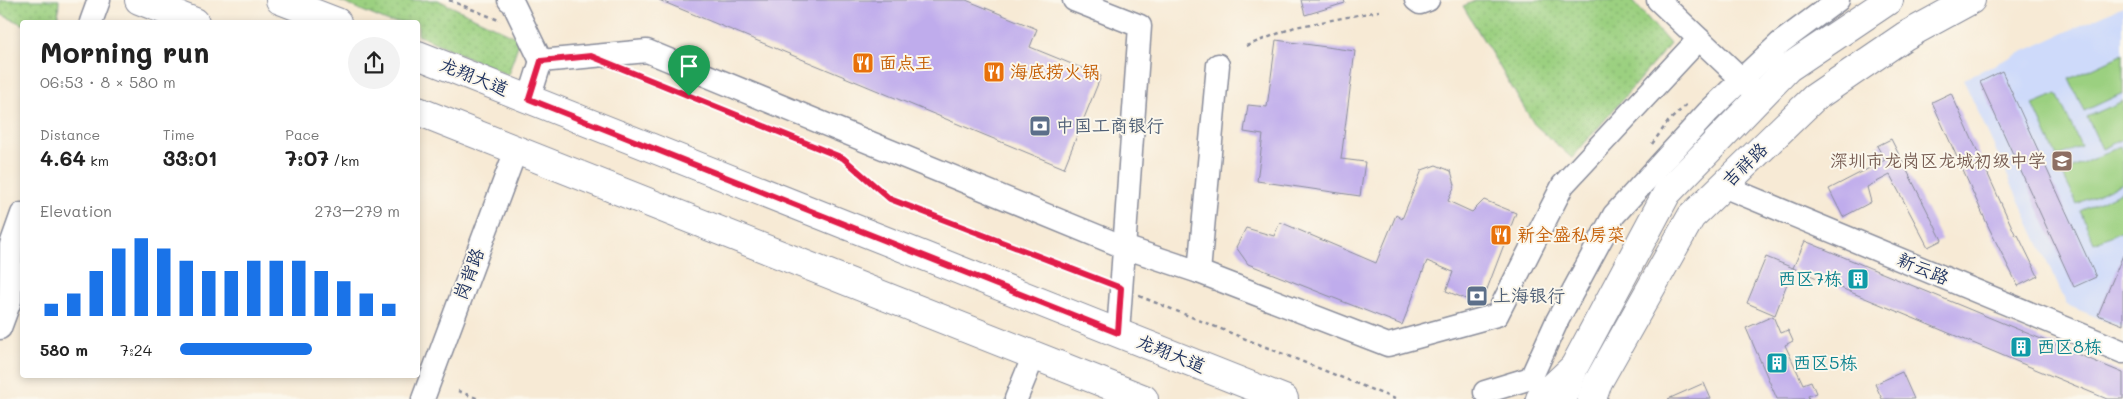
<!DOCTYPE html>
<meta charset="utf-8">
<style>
:root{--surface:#fff;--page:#f2f2f2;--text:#222;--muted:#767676;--accent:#1a73e8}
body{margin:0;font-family:Mali,"LXGW WenKai TC",sans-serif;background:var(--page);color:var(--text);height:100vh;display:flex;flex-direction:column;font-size:19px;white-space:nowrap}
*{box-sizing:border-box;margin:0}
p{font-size:16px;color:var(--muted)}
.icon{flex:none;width:28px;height:28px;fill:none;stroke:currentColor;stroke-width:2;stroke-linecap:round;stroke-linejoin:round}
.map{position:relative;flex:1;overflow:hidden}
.details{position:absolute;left:20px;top:20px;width:400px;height:358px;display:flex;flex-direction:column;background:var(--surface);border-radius:5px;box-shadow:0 2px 8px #0003}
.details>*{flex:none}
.pin{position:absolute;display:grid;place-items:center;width:42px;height:42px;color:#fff;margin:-51px -21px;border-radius:50% 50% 50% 0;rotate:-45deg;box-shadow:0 0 5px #0007}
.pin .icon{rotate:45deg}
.round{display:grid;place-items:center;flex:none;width:52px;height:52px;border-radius:26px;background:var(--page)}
.summary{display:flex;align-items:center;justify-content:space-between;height:85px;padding:0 20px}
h1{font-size:28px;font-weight:700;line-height:38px}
.metrics{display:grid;grid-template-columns:repeat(3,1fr);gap:8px;height:85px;padding:5px 20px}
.metrics div{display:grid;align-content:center}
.metrics b{font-size:21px;font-weight:700}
.metrics small{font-size:14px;font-weight:400}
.metrics p{font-size:14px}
.chart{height:140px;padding:10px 20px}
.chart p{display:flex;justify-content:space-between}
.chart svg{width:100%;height:90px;margin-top:5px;stroke:var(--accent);stroke-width:6}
ul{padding:0 20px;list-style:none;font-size:16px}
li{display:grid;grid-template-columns:80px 60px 1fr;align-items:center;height:38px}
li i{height:12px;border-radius:6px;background:var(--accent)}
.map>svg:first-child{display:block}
</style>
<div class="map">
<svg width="2123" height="399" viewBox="0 0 2123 399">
<defs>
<pattern id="green-dots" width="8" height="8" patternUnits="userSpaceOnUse" patternTransform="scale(1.25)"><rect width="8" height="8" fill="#9bd080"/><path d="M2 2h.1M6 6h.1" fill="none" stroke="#85b371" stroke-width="1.8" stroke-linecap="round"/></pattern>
</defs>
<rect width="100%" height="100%" fill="#fbf7ec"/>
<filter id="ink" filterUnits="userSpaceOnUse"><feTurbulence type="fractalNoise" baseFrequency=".02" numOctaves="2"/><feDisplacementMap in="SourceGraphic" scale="10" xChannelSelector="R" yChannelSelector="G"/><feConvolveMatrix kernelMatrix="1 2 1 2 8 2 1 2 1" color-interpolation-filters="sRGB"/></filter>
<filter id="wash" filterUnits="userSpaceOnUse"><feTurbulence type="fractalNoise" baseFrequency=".0096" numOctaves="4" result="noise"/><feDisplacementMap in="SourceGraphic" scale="20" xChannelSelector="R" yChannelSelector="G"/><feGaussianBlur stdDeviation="1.12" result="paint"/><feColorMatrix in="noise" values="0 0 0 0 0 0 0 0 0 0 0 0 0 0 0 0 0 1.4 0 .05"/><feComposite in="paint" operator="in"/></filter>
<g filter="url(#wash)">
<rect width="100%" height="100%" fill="#f7ead5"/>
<polygon fill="#cedafa" points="2123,6 2123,328 2067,305 1963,79"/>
<g fill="url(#green-dots)" stroke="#5b806f">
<polygon points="0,0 59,0 58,22 22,24 0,14"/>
<polygon points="337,0 438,0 520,39 508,75 418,35 418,22 389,22"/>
<polygon points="1477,0 1632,0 1670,44 1572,158 1534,124 1463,6"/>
</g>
<g fill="#9bd080" stroke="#5b806f">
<polygon points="2123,54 2123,93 2084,111 2069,79"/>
<polygon points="2057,94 2081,146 2057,157 2033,104"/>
<polygon points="2123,101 2123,139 2102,149 2087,117"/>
<polygon points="2121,146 2123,151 2123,183 2077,204 2062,173"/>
<polygon points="2123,191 2123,230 2094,243 2080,211"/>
</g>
<g id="blocks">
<g fill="#bfacec">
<polygon points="659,0 966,0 1037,29 1030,47 1101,76 1064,168"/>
<polygon points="1301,0 1344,0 1345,3 1305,15"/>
<polygon points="1276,40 1355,51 1341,159 1365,162 1360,196 1257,181 1263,135 1244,132 1248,105 1267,107"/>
<polygon points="2002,71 2096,277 2074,287 1980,82"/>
<polygon points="1951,93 2016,236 2018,235 2038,276 2018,286 1989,228 1932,102"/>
<polygon points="1891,139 1942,240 1928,247 1890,175 1867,187 1871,202 1843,217 1829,189 1885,160 1877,146"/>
<polygon points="1436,165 1451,171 1455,185 1448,201 1472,212 1484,200 1516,213 1481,305 1446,291 1453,272 1427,261 1402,325 1248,264 1236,247 1246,228 1274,236 1280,222 1376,263 1396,215 1402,219 1422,170"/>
<polygon points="1805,241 2123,373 2123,399 2107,399 1793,268"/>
<polygon points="2123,255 2123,325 2098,315"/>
<polygon points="1766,257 1793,268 1775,315 1747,303"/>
<polygon points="1773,316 1780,333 1788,330 1793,341 1785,345 1803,384 1811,381 1816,393 1808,396 1809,399 1777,399 1746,328"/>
<polygon points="1902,372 1914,399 1882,399 1875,384"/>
<polygon points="1704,383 1711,399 1668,399"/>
</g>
</g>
</g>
<g filter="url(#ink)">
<use href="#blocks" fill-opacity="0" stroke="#898c9a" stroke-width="1"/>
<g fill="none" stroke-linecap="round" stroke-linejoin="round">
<g stroke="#898c9a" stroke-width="25">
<g id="minor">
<polyline points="509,0 512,1 541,61 647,51 1124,247 1199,272 1388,345 1497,315 1563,185 1699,39"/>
<polyline points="1074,0 1140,26 1118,333"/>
<polyline points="1416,0 1420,3 1428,0"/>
<polyline points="1658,0 1752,89"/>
<polyline points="91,22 99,0"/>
<polyline points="529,99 541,61"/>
<polyline points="1723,186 2123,352"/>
<polyline points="1199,272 1218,65"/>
<polyline points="0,328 10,301 11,245 22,214"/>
<polyline points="1485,392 1531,378 1557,321 1614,215 1708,112 1742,79 1780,43 1838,0"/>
<polyline points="423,399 516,150"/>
<polyline points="1016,399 1034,355"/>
</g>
</g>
<g stroke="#898c9a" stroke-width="30">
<g id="major">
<polyline points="139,0 195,22"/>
<polyline points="280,0 337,22"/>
<polyline points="418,55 1284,399"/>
<polyline points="418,111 1144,399"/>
<polyline points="1540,399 1571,370"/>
<polyline points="1563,399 1574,367 1667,193 1788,68 1889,0"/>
<polyline points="1592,399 1598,382 1691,217 1814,98 1905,36 1971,0"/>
</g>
</g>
<g stroke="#898c9a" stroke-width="2.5" stroke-dasharray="4 4" stroke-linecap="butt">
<polyline points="449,0 501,21"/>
<polyline points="1246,46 1295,27 1379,11"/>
<polyline points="631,72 843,158 890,199 1103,281"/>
<polyline points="1652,144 1668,122 1686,105"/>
<polyline points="1139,296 1395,399"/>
<polyline points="458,391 479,399"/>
</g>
<use href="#minor" stroke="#fff" stroke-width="22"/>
<use href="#major" stroke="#fff" stroke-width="28"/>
</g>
</g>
<g fill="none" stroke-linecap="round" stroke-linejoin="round" filter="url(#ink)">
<g stroke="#fff" stroke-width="10">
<polygon id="route" points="591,56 843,158 890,199 1121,288 1118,333 529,99 541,61"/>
</g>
<use href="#route" stroke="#e11d48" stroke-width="6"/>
</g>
<defs>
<g id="restaurant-square" transform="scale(1.125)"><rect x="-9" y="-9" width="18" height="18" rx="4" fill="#e8710a" stroke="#fbf7ec"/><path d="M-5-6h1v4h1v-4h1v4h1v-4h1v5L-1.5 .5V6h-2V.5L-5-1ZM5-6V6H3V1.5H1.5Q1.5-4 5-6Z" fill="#fff"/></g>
<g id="bank-square" transform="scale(1.125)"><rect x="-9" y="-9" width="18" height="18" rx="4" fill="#5c6f8a" stroke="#fbf7ec"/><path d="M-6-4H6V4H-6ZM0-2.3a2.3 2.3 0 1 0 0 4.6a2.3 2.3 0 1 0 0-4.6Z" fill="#fff"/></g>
<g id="school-square" transform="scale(1.125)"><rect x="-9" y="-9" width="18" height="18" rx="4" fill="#8d6e63" stroke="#fbf7ec"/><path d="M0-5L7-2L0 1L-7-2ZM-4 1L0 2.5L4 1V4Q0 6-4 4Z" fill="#fff"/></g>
<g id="building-square" transform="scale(1.125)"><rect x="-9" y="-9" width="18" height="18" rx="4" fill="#0f9aa8" stroke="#fbf7ec"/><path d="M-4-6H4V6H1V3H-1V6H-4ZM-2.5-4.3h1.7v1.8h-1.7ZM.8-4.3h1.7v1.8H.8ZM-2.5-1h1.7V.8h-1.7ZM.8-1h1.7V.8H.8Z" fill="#fff"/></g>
</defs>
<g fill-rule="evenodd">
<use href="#restaurant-square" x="863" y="63"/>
<use href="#restaurant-square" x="994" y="72"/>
<use href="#bank-square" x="1040" y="126"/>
<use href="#school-square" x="2062" y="161"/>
<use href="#restaurant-square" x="1501" y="235"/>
<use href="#building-square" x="1858" y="279"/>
<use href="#bank-square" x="1477" y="296"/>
<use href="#building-square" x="2021" y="347"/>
<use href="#building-square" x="1777" y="363"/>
</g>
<g text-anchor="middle" stroke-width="4" stroke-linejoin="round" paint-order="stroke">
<g font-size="18" fill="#c56008" stroke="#fbf7ec" text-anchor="start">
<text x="879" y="69">面点王</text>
<text x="1010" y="78">海底捞火锅</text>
<text x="1517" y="241">新全盛私房菜</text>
</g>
<g font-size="18" fill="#1b2f5e" stroke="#fbf7ec">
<text transform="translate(474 77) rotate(22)" y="6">龙翔大道</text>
<text transform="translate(1745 165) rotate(-44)" y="6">吉祥路</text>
<text transform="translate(1923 269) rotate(23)" y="6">新云路</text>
<text transform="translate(469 274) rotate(-69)" y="6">岗背路</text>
<text transform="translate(1171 354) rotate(22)" y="6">龙翔大道</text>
</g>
<g font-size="18" fill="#4e5e75" stroke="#fbf7ec" text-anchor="start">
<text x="1056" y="132">中国工商银行</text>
<text x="1493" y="302">上海银行</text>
</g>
<g font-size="18" fill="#785e54" stroke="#fbf7ec" text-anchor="end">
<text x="2046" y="167">深圳市龙岗区龙城初级中学</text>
</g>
<g font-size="18" fill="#0d838f" stroke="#fbf7ec" text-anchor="start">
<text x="1842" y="285" text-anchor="end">西区7栋</text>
<text x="2037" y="353">西区8栋</text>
<text x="1793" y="369">西区5栋</text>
</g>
</g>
</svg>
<div class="pin" style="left:689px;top:96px;background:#1e9e55"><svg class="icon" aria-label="arrive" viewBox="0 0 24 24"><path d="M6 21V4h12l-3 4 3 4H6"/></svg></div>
<section class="details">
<div class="summary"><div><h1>Morning run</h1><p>06:53 · 8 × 580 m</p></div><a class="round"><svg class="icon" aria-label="share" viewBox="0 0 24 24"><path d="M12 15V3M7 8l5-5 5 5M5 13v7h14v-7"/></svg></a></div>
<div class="metrics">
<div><p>Distance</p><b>4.64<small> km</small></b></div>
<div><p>Time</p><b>33:01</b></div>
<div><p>Pace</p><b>7:07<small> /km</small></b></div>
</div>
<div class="chart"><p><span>Elevation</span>273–279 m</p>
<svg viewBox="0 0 160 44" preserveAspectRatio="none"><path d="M5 44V38M15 44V33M25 44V22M35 44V11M45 44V6M55 44V11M65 44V17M75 44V22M85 44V22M95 44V17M105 44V17M115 44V17M125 44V22M135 44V27M145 44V33M155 44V38"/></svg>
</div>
<ul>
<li><b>580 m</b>7:24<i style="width:60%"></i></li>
</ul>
</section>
</div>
